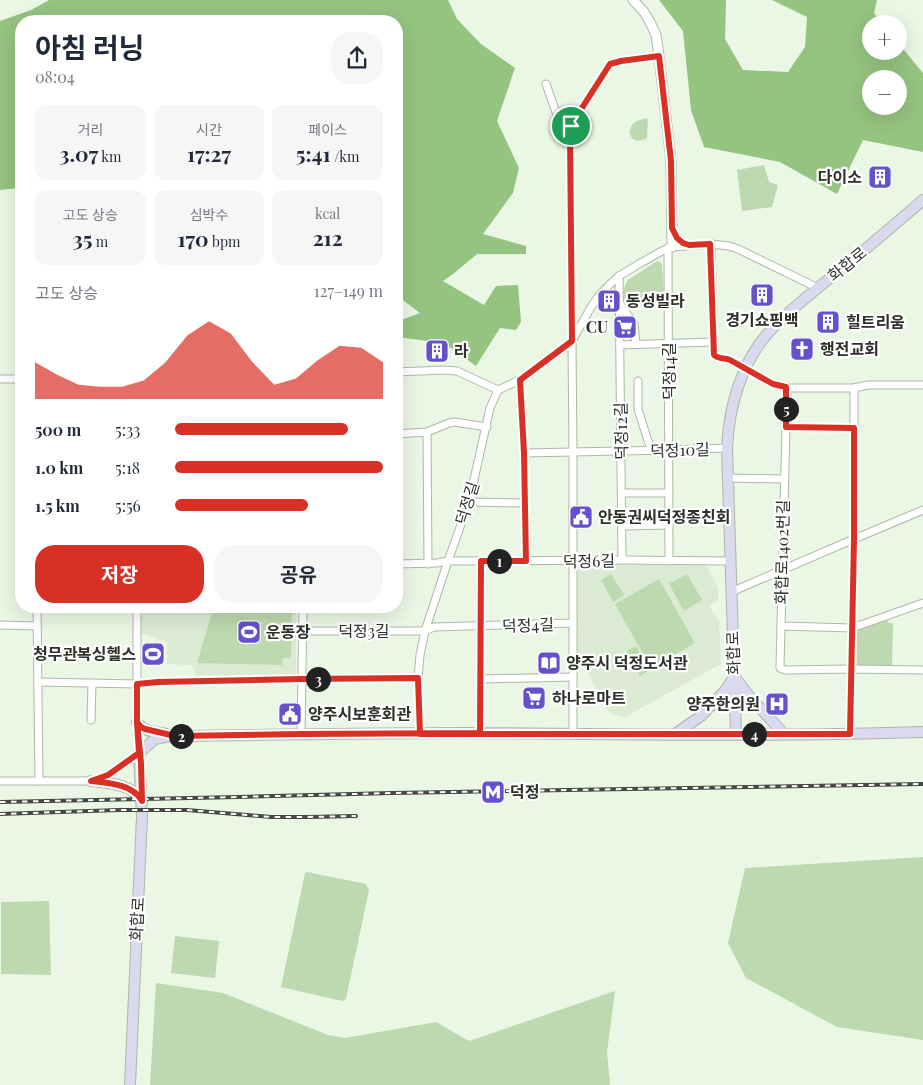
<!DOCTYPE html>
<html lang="ko">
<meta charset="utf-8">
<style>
:root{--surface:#fff;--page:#f6f6f7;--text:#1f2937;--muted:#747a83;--accent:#d93025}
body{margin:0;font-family:"Playfair Display","Noto Sans KR",serif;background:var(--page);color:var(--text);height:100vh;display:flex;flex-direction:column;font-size:19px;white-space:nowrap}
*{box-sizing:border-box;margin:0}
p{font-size:16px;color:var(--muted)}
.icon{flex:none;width:28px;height:28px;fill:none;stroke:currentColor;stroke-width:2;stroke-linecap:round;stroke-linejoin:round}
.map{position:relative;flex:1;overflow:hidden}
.panel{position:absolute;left:15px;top:15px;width:388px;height:598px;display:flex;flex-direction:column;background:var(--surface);border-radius:20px;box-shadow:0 5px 20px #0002}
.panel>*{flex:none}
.controls{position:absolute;left:862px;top:15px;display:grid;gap:10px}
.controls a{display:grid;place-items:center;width:45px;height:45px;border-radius:50%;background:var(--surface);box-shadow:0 5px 20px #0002;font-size:25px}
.pin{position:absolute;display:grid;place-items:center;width:42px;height:42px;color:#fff;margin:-21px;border:2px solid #fff;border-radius:50%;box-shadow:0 1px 5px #0007}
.km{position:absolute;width:25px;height:25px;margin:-12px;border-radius:50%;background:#222;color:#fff;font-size:14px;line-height:25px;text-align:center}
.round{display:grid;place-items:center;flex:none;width:52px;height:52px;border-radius:20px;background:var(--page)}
.overview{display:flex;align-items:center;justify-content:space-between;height:85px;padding:0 20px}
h1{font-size:28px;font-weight:700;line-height:38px}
.metrics{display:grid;grid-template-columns:repeat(3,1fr);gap:8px;height:85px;padding:5px 20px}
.metrics div{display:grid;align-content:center;border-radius:12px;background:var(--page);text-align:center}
.metrics b{font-size:21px;font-weight:700}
.metrics small{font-size:14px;font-weight:400}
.metrics p{font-size:14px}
.chart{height:140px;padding:10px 20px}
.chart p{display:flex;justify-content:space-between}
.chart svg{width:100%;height:90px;margin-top:5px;fill:var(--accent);opacity:.7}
.action{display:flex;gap:10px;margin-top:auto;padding:10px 20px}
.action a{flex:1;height:58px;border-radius:20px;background:var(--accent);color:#fff;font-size:20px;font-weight:700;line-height:58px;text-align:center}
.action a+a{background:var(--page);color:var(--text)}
ul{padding:0 20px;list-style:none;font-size:16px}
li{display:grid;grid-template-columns:80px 60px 1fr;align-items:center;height:38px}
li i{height:12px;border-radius:6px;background:var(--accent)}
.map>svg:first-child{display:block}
</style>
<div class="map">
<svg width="923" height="1085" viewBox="0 0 923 1085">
<rect width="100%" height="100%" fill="#ebf7e5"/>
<g fill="#dbebd3">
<polygon points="580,564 706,565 718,588 718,600 710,605 713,613 719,620 721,664 625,717 612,714 605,708 603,697 599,694 587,672 576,660 575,569"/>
<polygon points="141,606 296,606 296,674 196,676 192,665 167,664 167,642 141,633"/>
</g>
<g fill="#bcd9af">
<path d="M645,118L648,120L647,138C635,146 623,134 634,123C637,120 642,120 645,118Z"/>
<polygon points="764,165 769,182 778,185 772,207 742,211 737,170"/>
<path d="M657,261L660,262L662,264L664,302H624C623,293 623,287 628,280Z"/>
<polygon points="611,574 624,595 613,602 601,580"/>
<polygon points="687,574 702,600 684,611 669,584"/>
<polygon points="659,579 695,643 651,668 615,604"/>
<polygon points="214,606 292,606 291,658 283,658 282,665 197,663"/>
<polygon points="886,619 889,623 893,623 892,666 854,666 855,631"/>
<polygon points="636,646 650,670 640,676 626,651"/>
<polygon points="923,857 923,1040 837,1027 746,978 728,943 745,868"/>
<polygon points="307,872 366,884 369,890 346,999 342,1001 281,987 305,873"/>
<polygon points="49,901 51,975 1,974 1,902"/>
<polygon points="175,936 219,941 215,978 171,973"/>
<polygon points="156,983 223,993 328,1035 345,1038 436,1022 469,1041 615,991 607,1052 610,1085 150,1085"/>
</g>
<g fill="#95c380" fill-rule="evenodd">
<polygon points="49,0 448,0 457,19 481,44 515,68 497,121 519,168 513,193 483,234 526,246 526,254 477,254 453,274 443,281 484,305 496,286 518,285 521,322 516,330 500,328 476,366 444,343 396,337 396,322 420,313 404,301 399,291 396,289 396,21 21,21 21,188 0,190 0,21 31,10"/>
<path d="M659,0H726L725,39L743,70L788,72L805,47L807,17L772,0H877L874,13L882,24H871V51H899V44L923,73V152L863,140L837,194L780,162L704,147L691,110L683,31ZM871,79H899V106H871Z"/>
</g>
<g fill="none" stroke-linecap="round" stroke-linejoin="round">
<g stroke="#adb8a7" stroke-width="9">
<g id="minor">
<polyline points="546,84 557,115 571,126"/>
<polyline points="711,244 714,353 716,357 730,360 773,384 788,388 854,388 868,385 923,385"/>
<polyline points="668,248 669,561"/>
<polyline points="619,276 622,560"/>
<polyline points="619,302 634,324 636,344"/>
<polyline points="620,345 713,342"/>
<polyline points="396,372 444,370 457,371 498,390"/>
<polyline points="0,379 21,379"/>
<polyline points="520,380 524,453 526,561"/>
<polyline points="638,381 638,409 647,438 652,451"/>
<polyline points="787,387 780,666 780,668 785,670 850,669 923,670"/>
<polyline points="854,388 854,539 923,510"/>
<polyline points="786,427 854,428"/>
<polyline points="427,432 428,564"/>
<polyline points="396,434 427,432 449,423 454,422 487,427"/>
<polyline points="524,453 669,450 727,448"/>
<polyline points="728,478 784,479"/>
<polyline points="622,493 669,493"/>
<polyline points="469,502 525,503"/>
<polyline points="622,526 669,525"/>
<polyline points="396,564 437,563 448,561 622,560 730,561"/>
<polyline points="731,592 854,539 852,628 923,603"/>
<polyline points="37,606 39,781"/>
<polyline points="0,625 37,626"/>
<polyline points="781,626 852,628 850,734"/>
<polyline points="303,631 425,631 434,627 573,623"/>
<polyline points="481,679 573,677"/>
<polyline points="38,682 137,684 158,682 302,679 418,678"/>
<polyline points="91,720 92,683"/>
<polyline points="480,733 481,561"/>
<polyline points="301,734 303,606"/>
<polyline points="420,734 418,678 420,655 425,631 448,561 469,502 490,408 498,390 520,380 572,341 591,307 598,297 608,286 619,276 639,264 662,251 672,247 711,244 729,246 738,249 818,288"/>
<polyline points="573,734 573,452 570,129 573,122 610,64 621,61 659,56"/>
<polyline points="0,781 91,781 108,775 139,753 137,722 137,606"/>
</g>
</g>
<g stroke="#adb8a7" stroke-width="11">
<polyline id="tertiary" points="633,0 644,12 650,22 656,35 659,56 671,161 672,247"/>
</g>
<g stroke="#adb8a7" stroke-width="12">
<g id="secondary">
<polyline points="734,676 749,696 784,734"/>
<path d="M137,722C143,732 156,732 166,734"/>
<polyline points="675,734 701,716 724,692 734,677"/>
<path d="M736,734L727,448C729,407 741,363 769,332C791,308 817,289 841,269C869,247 896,223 923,200"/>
<path d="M91,781C108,783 133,784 142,801"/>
<path d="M130,1085L142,816L139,753L155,739L170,736C268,735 366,733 465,733C618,734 770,737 923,732"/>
</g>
</g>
<use href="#minor" stroke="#fff" stroke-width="7"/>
<use href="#tertiary" stroke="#fff" stroke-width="9"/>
<use href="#secondary" stroke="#dad9ee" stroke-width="10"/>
<g stroke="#434840" stroke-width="4">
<g id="rail">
<polyline points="0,802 238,797 392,793 923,784"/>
<polyline points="0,814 119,810 187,810 271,817 307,817 356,816"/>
</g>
</g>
<use href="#rail" stroke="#fff" stroke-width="2" stroke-dasharray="5.5" stroke-linecap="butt"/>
</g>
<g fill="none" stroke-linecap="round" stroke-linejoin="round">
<g stroke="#fff" stroke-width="10">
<path id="route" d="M571,126L570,134L572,341L520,380L524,453L526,561H481L480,733L301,734L175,736L145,729L141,727L137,722L141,763L142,801C133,784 108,783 91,781L108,775L139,753L137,722V684L158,682L302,679L418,678L420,734H850L854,539V428L786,427V387L773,384L730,360C725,358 718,359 714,355L710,244L689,245L683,243L677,238L672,228L671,161L659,56L621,61L610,64L573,122L571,126"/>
</g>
<use href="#route" stroke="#d93025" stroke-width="6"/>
</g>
<defs>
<g id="building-square" transform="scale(1.25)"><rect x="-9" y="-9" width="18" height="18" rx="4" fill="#6452cb" stroke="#fff"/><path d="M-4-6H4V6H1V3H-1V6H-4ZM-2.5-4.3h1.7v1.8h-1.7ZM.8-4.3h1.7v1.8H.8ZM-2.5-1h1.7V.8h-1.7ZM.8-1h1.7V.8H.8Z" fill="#fff"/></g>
<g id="supermarket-square" transform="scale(1.25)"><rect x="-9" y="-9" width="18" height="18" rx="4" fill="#6452cb" stroke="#fff"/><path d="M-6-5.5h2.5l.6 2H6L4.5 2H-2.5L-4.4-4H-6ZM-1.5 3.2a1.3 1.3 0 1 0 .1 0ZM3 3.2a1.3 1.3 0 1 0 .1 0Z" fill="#fff"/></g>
<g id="church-square" transform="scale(1.25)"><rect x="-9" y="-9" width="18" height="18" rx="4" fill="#6452cb" stroke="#fff"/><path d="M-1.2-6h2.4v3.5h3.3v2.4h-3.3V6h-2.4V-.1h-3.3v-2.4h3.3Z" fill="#fff"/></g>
<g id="civic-square" transform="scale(1.25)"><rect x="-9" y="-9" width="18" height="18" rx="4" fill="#6452cb" stroke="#fff"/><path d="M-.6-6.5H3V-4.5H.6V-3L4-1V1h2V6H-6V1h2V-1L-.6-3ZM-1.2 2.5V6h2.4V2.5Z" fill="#fff"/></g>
<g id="stadium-square" transform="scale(1.25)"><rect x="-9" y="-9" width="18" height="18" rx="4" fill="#6452cb" stroke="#fff"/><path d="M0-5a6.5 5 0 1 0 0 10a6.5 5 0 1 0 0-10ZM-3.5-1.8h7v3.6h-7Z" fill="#fff"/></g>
<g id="library-square" transform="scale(1.25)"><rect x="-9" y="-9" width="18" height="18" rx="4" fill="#6452cb" stroke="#fff"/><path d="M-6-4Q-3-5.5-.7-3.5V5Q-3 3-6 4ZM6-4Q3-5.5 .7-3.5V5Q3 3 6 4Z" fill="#fff"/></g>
<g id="hospital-square" transform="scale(1.25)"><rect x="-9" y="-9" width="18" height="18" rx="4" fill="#6452cb" stroke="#fff"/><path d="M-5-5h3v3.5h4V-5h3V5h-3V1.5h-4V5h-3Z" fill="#fff"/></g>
<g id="metro-square" transform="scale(1.25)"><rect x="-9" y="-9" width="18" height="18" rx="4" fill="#6452cb" stroke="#fff"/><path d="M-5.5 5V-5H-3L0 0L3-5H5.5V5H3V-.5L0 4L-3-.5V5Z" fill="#fff"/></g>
</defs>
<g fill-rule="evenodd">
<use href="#building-square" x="880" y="177"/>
<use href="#building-square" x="762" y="295"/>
<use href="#building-square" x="609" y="301"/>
<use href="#building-square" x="828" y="322"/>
<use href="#supermarket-square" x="625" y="327"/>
<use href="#church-square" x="802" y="349"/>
<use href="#building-square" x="437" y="351"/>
<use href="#civic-square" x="581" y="517"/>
<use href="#stadium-square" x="249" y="632"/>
<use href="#stadium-square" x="153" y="654"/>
<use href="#library-square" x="549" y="663"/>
<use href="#supermarket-square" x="534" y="698"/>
<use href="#hospital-square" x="777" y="704"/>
<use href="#civic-square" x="290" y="714"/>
<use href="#metro-square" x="493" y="792"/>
</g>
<g text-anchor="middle" stroke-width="4.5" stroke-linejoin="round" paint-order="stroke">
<g font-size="16" font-weight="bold" fill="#2c312a" stroke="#fff" text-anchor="start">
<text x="862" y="183" text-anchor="end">다이소</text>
<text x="626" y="307">동성빌라</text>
<text x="762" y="326" text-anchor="middle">경기쇼핑백</text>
<text x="846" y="328">힐트리움</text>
<text x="608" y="333" text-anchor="end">CU</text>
<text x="820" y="355">행전교회</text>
<text x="454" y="357">라</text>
<text x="598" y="523">안동권씨덕정종친회</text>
<text x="266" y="638">운동장</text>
<text x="136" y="660" text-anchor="end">청무관복싱헬스</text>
<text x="566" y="669">양주시 덕정도서관</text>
<text x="552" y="704">하나로마트</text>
<text x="760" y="710" text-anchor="end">양주한의원</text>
<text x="308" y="720">양주시보훈회관</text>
<text x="510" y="798">덕정</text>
</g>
<g font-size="16" fill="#2c312a" stroke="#fff">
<text transform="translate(847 264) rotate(-39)" y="6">화합로</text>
<text transform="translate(669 371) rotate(-90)" y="6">덕정14길</text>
<text transform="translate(621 431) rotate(-91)" y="6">덕정12길</text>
<text transform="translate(680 450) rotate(-2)" y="6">덕정10길</text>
<text transform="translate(467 503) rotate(-73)" y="6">덕정길</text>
<text transform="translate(782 552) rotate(-89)" y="6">화합로1402번길</text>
<text transform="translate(589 561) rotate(-1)" y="6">덕정6길</text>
<text transform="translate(528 625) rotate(-2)" y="6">덕정4길</text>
<text x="364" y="637">덕정3길</text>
<text transform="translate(733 653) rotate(-92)" y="6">화합로</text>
<text transform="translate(137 919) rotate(-87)" y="6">화합로</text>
</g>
</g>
</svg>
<div class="controls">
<a>+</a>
<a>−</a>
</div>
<div class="pin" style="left:571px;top:126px;background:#1e9e55"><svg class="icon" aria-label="arrive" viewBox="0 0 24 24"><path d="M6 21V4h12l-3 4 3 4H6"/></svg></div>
<b class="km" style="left:499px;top:561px">1</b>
<b class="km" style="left:181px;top:736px">2</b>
<b class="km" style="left:318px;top:679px">3</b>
<b class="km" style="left:754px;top:734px">4</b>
<b class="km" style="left:786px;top:409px">5</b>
<section class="panel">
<div class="overview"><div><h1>아침 러닝</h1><p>08:04</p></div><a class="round"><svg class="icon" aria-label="share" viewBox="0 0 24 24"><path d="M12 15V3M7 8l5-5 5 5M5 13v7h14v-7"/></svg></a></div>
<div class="metrics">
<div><p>거리</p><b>3.07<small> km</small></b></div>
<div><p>시간</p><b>17:27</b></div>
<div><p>페이스</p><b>5:41<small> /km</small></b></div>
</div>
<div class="metrics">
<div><p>고도 상승</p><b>35<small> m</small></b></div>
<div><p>심박수</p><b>170<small> bpm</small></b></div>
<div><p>kcal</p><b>212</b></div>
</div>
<div class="chart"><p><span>고도 상승</span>127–149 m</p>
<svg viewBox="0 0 160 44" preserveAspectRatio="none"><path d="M0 44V26L10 32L20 37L30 38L40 38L50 35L60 26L70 13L80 6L90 12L100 26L110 37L120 34L130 25L140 18L150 19L160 26V44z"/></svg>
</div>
<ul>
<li><b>500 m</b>5:33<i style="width:83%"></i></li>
<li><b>1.0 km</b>5:18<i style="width:100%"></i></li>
<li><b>1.5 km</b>5:56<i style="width:64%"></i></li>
</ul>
<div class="action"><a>저장</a><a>공유</a></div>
</section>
</div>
